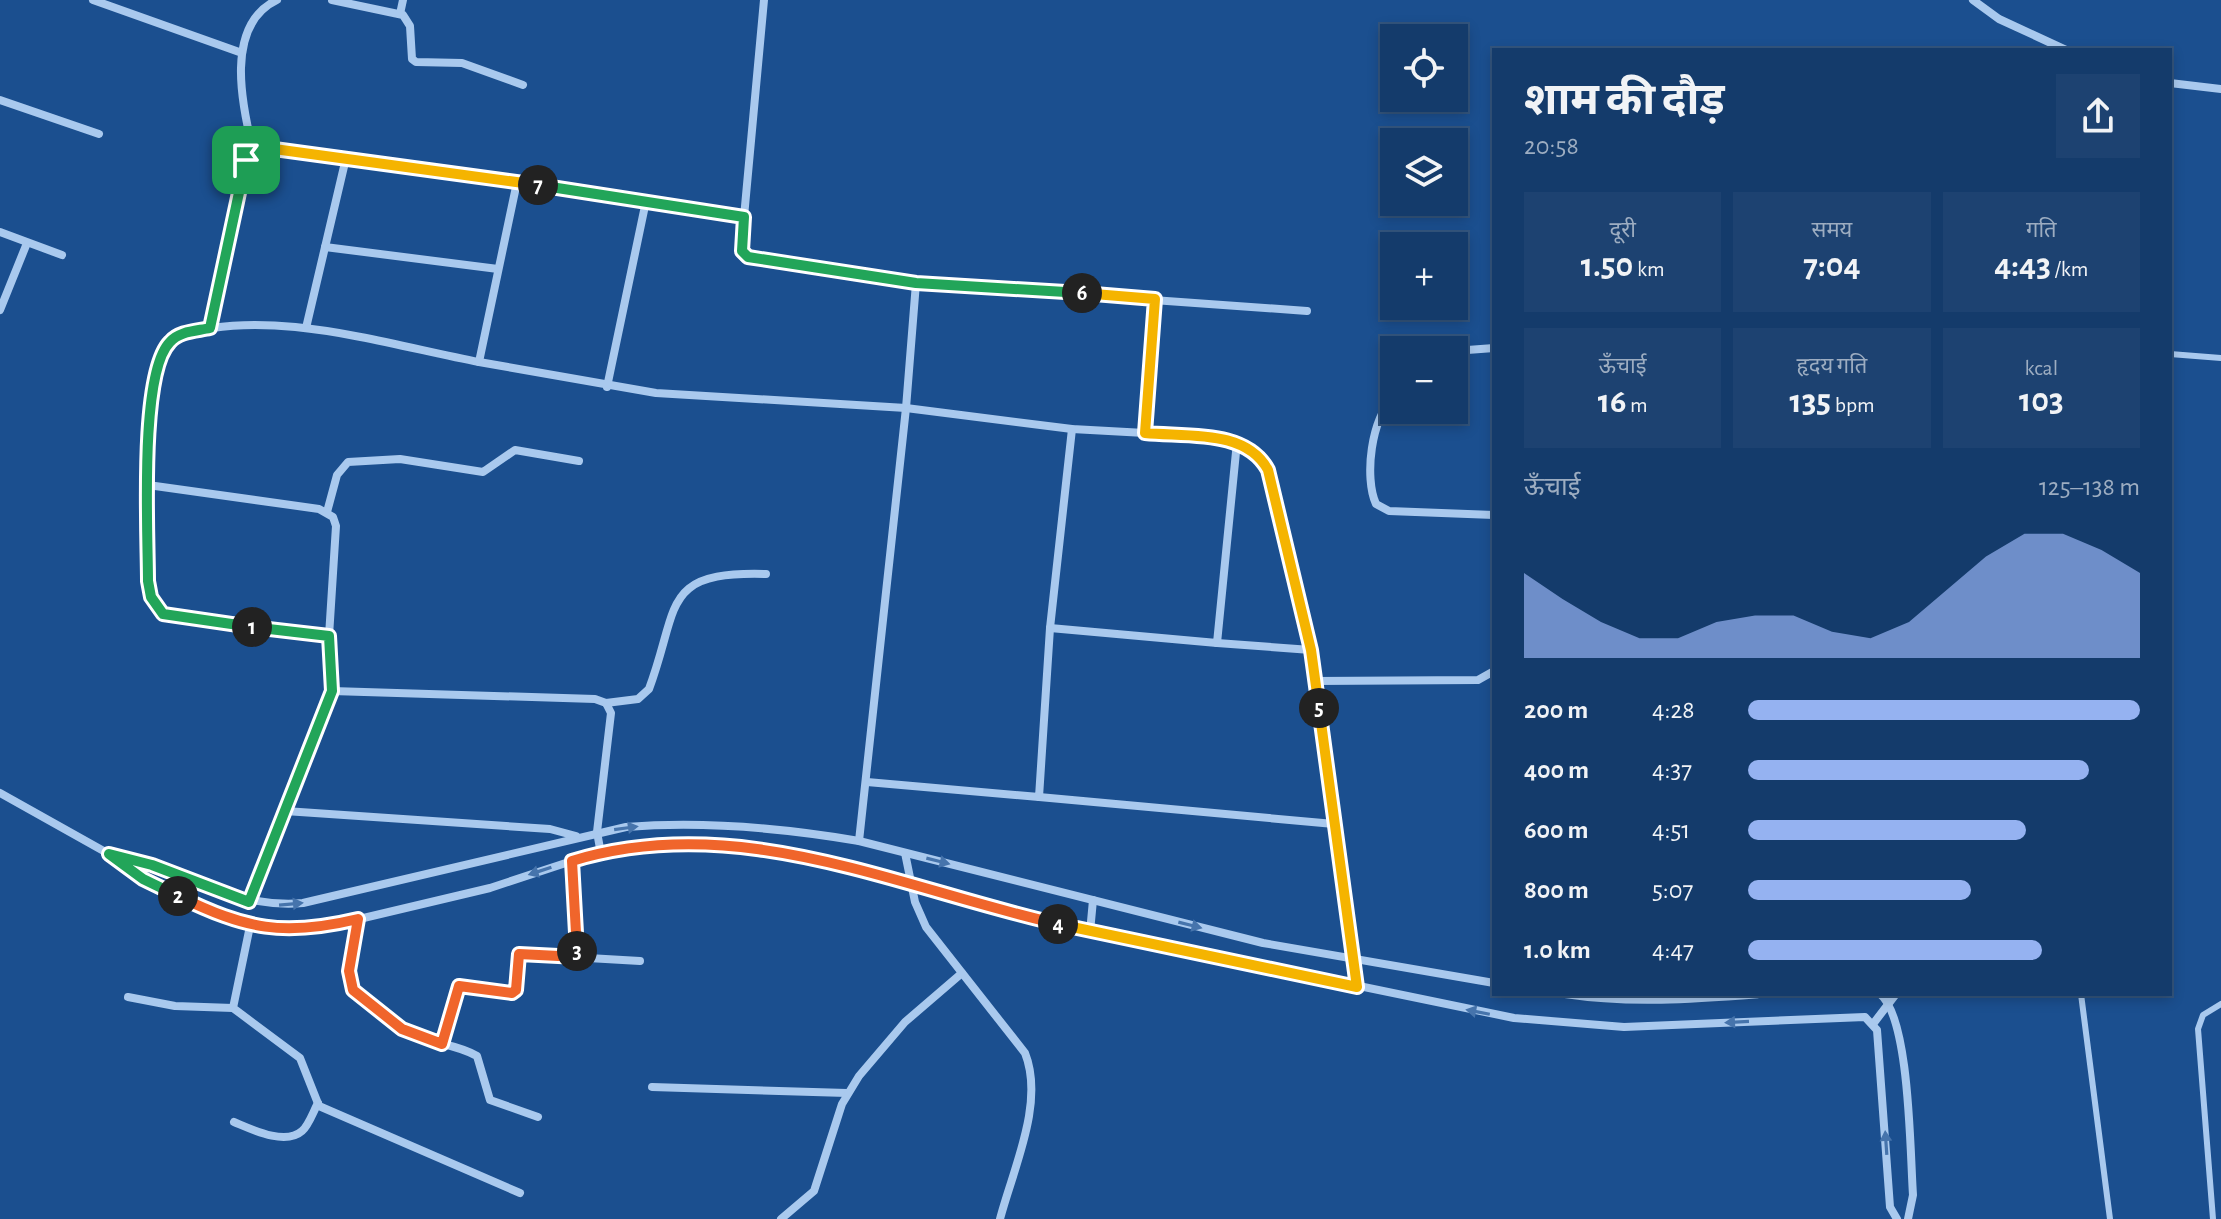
<!DOCTYPE html>
<html lang="hi">
<meta charset="utf-8">
<style>
:root{--surface:#143b6b;--page:#1d4271;--text:#f1f3f6;--muted:#9dadc1;--line:#33557e;--accent:#95b2f1}
body{margin:0;font-family:"Alegreya Sans","Noto Sans Devanagari",sans-serif;background:var(--page);color:var(--text);height:100vh;display:flex;flex-direction:column;font-size:30px;white-space:nowrap}
*{box-sizing:border-box;margin:0}
p{font-size:26px;color:var(--muted)}
.icon{flex:none;width:44px;height:44px;fill:none;stroke:currentColor;stroke-width:2;stroke-linecap:round;stroke-linejoin:round}
.map{position:relative;flex:1;overflow:hidden}
.details{position:absolute;left:1492px;top:48px;width:680px;height:948px;display:flex;flex-direction:column;background:var(--surface);border-radius:0px;box-shadow:0 4px 12px #0003,0 0 0 2px var(--line)}
.details>*{flex:none}
.fabs{position:absolute;left:1380px;top:24px;display:grid;gap:16px}
.fabs a{display:grid;place-items:center;width:88px;height:88px;border-radius:0px;background:var(--surface);box-shadow:0 4px 12px #0003,0 0 0 2px var(--line);font-size:40px}
.pin{position:absolute;display:grid;place-items:center;width:68px;height:68px;color:#fff;margin:-34px;border-radius:16px;box-shadow:0 4px 12px #0006}
.km{position:absolute;width:40px;height:40px;margin:-20px;border-radius:50%;background:#222;color:#fff;font-size:22px;line-height:40px;text-align:center}
.round{display:grid;place-items:center;flex:none;width:84px;height:84px;border-radius:0px;background:var(--page)}
.headline{display:flex;align-items:center;justify-content:space-between;height:136px;padding:0 32px}
h1{font-size:44px;font-weight:700;line-height:60px}
.figures{display:grid;grid-template-columns:repeat(3,1fr);gap:12px;height:136px;padding:8px 32px}
.figures div{display:grid;align-content:center;border-radius:0px;background:var(--page);text-align:center}
.figures b{font-size:34px;font-weight:700}
.figures small{font-size:22px;font-weight:400}
.figures p{font-size:22px}
.chart{height:224px;padding:16px 32px}
.chart p{display:flex;justify-content:space-between}
.chart svg{width:100%;height:144px;margin-top:8px;fill:var(--accent);opacity:.7}
ul{padding:0 32px;list-style:none;font-size:26px}
li{display:grid;grid-template-columns:128px 96px 1fr;align-items:center;height:60px}
li i{height:20px;border-radius:10px;background:var(--accent)}
.map>svg:first-child{display:block}
</style>
<div class="map">
<svg width="2221" height="1219" viewBox="0 0 2221 1219">
<rect width="100%" height="100%" fill="#1b4f8f"/>
<g fill="none" stroke-linecap="round" stroke-linejoin="round">
<g stroke="#a9c9ee" stroke-width="6">
<polyline points="2170,354 2221,358"/>
<polyline points="2081,994 2110,1219"/>
<polyline points="2213,1219 2198,1029 2203,1015 2221,1004"/>
</g>
<g stroke="#a9c9ee" stroke-width="8">
<polyline points="93,0 242,53"/>
<polyline points="332,0 403,15 410,26 412,59 416,62 462,63 523,85"/>
<polyline points="1973,0 1999,19 2066,50"/>
<polyline points="400,14 403,0"/>
<polyline points="2170,83 2221,89"/>
<polyline points="0,100 99,134"/>
<path d="M253,150C242,106 224,25 277,0"/>
<polyline points="744,217 764,0"/>
<polyline points="0,232 62,255"/>
<polyline points="325,247 498,269"/>
<polyline points="916,283 1307,311"/>
<polyline points="0,310 27,243"/>
<polyline points="210,328 246,160 253,150 267,148 517,182"/>
<polyline points="306,328 346,158"/>
<polyline points="1454,351 1494,348"/>
<polyline points="479,362 656,393 906,408 859,841"/>
<polyline points="607,387 646,201"/>
<path d="M1394,397C1371,417 1364,478 1376,504L1389,511L1494,515"/>
<polyline points="1237,442 1251,449 1268,470 1311,650"/>
<path d="M148,485C150,444 142,365 175,337C266,305 388,345 479,362L517,182L744,217L742,251L748,257L916,283L906,408L1072,429L1145,433L1155,299"/>
<polyline points="327,512 337,475 348,462 400,459 483,472 515,450 579,461"/>
<polyline points="1050,628 1217,643 1237,442 1145,433"/>
<polyline points="329,636 172,617 157,611 148,581 148,485 319,509 333,517 336,526 329,636 332,691"/>
<polyline points="1217,643 1311,650 1334,824"/>
<polyline points="1315,681 1478,680 1494,671"/>
<path d="M606,703L638,699L649,689C680,606 660,571 766,574"/>
<polyline points="867,782 1039,797 1050,628 1072,429"/>
<polyline points="0,793 109,854 143,879 224,918 255,927 287,929 334,925 490,888 584,857 679,844 755,849 816,859 909,881 1035,919 1514,1018 1624,1027 1865,1017 1877,1030 1890,1207 1897,1219"/>
<polyline points="1039,797 1334,824 1357,987"/>
<polyline points="285,811 332,691 595,699 606,703 611,713 597,832 601,854"/>
<path d="M905,853L915,902L926,927L1025,1053C1045,1103 1013,1169 1000,1219"/>
<path d="M114,856C180,872 234,909 303,903L626,827C704,821 783,828 859,841L1263,943L1494,983"/>
<polyline points="572,861 578,957"/>
<polyline points="249,902 285,811 550,829 576,836"/>
<path d="M358,919C355,937 345,964 349,982C351,991 401,1030 411,1034C432,1044 457,1044 477,1056L490,1100L538,1117"/>
<polyline points="250,926 233,1008 300,1058 319,1106 520,1193"/>
<polyline points="1090,932 1093,900"/>
<path d="M1565,994C1630,1004 1694,999 1760,994"/>
<path d="M1880,994C1910,1018 1910,1153 1913,1195L1908,1219"/>
<polyline points="128,997 175,1006 233,1008"/>
<polyline points="1873,1024 1896,994"/>
<polyline points="442,1044 459,986 514,992 519,954 640,961"/>
<polyline points="652,1087 847,1093"/>
<path d="M234,1122C251,1129 285,1146 302,1131C309,1125 313,1112 318,1103"/>
<polyline points="781,1219 814,1191 842,1104 859,1076 905,1022 962,973"/>
</g>
</g>
<defs><path id="oneway-solid" d="M-6-.8H1V-3.2L6.5 0L1 3.2V.8H-6Z" transform="scale(2)"/></defs>
<g fill="#4674ac">
<use href="#oneway-solid" transform="translate(626 828) rotate(-8)"/>
<use href="#oneway-solid" transform="translate(938 861) rotate(14)"/>
<use href="#oneway-solid" transform="translate(540 871) rotate(162)"/>
<use href="#oneway-solid" transform="translate(291 904) rotate(-5)"/>
<use href="#oneway-solid" transform="translate(1190 925) rotate(14)"/>
<use href="#oneway-solid" transform="translate(1478 1012) rotate(-169)"/>
<use href="#oneway-solid" transform="translate(1737 1022) rotate(177)"/>
<use href="#oneway-solid" transform="translate(1886 1143) rotate(-94)"/>
</g>
<g fill="none" stroke-linecap="round" stroke-linejoin="round">
<g stroke="#fff" stroke-width="16">
<path id="split-1" d="M246,160L210,328C197,331 179,331 170,342C139,373 148,534 148,581L151,597L163,614L252,627"/>
</g>
<g stroke="#fff" stroke-width="16">
<polyline id="split-2" points="178,896 143,879 109,854 152,865 249,902 332,691 329,636 252,627"/>
</g>
<g stroke="#fff" stroke-width="16">
<path id="split-3" d="M178,896C246,929 283,937 358,919L349,971L353,990L402,1029L442,1044L459,986L512,993L516,990L519,954L578,957L577,951"/>
</g>
<g stroke="#fff" stroke-width="16">
<path id="split-4" d="M577,951L572,861C738,810 899,888 1058,924"/>
</g>
<g stroke="#fff" stroke-width="16">
<polyline id="split-5" points="1058,924 1357,987 1319,708"/>
</g>
<g stroke="#fff" stroke-width="16">
<path id="split-6" d="M1082,293L1155,299L1145,433C1187,437 1246,429 1268,470L1311,650L1319,708"/>
</g>
<g stroke="#fff" stroke-width="16">
<polyline id="split-7" points="538,185 744,217 742,251 748,257 916,283 1082,293"/>
</g>
<g stroke="#fff" stroke-width="16">
<polyline id="split-8" points="246,160 253,150 267,148 538,185"/>
</g>
<use href="#split-1" stroke="#22a559" stroke-width="10"/>
<use href="#split-2" stroke="#22a559" stroke-width="10"/>
<use href="#split-3" stroke="#f0652b" stroke-width="10"/>
<use href="#split-4" stroke="#f0652b" stroke-width="10"/>
<use href="#split-5" stroke="#f5b400" stroke-width="10"/>
<use href="#split-6" stroke="#f5b400" stroke-width="10"/>
<use href="#split-7" stroke="#22a559" stroke-width="10"/>
<use href="#split-8" stroke="#f5b400" stroke-width="10"/>
</g>
</svg>
<div class="fabs">
<a><svg class="icon" aria-label="locate" viewBox="0 0 24 24"><circle cx="12" cy="12" r="6"/><path d="M12 2v4M12 18v4M2 12h4M18 12h4"/></svg></a>
<a><svg class="icon" aria-label="layers" viewBox="0 0 24 24"><path d="M12 4l9 5-9 5-9-5zM3 14l9 5 9-5"/></svg></a>
<a>+</a>
<a>−</a>
</div>
<div class="pin" style="left:246px;top:160px;background:#1e9e55"><svg class="icon" aria-label="arrive" viewBox="0 0 24 24"><path d="M6 21V4h12l-3 4 3 4H6"/></svg></div>
<b class="km" style="left:252px;top:627px">1</b>
<b class="km" style="left:178px;top:896px">2</b>
<b class="km" style="left:577px;top:951px">3</b>
<b class="km" style="left:1058px;top:924px">4</b>
<b class="km" style="left:1319px;top:708px">5</b>
<b class="km" style="left:1082px;top:293px">6</b>
<b class="km" style="left:538px;top:185px">7</b>
<section class="details">
<div class="headline"><div><h1>शाम की दौड़</h1><p>20:58</p></div><a class="round"><svg class="icon" aria-label="share" viewBox="0 0 24 24"><path d="M12 15V3M7 8l5-5 5 5M5 13v7h14v-7"/></svg></a></div>
<div class="figures">
<div><p>दूरी</p><b>1.50<small> km</small></b></div>
<div><p>समय</p><b>7:04</b></div>
<div><p>गति</p><b>4:43<small> /km</small></b></div>
</div>
<div class="figures">
<div><p>ऊँचाई</p><b>16<small> m</small></b></div>
<div><p>हृदय गति</p><b>135<small> bpm</small></b></div>
<div><p>kcal</p><b>103</b></div>
</div>
<div class="chart"><p><span>ऊँचाई</span>125–138 m</p>
<svg viewBox="0 0 160 44" preserveAspectRatio="none"><path d="M0 44V18L10 26L20 33L30 38L40 38L50 33L60 31L70 31L80 36L90 38L100 33L110 23L120 13L130 6L140 6L150 11L160 18V44z"/></svg>
</div>
<ul>
<li><b>200 m</b>4:28<i style="width:100%"></i></li>
<li><b>400 m</b>4:37<i style="width:87%"></i></li>
<li><b>600 m</b>4:51<i style="width:71%"></i></li>
<li><b>800 m</b>5:07<i style="width:57%"></i></li>
<li><b>1.0 km</b>4:47<i style="width:75%"></i></li>
</ul>
</section>
</div>
